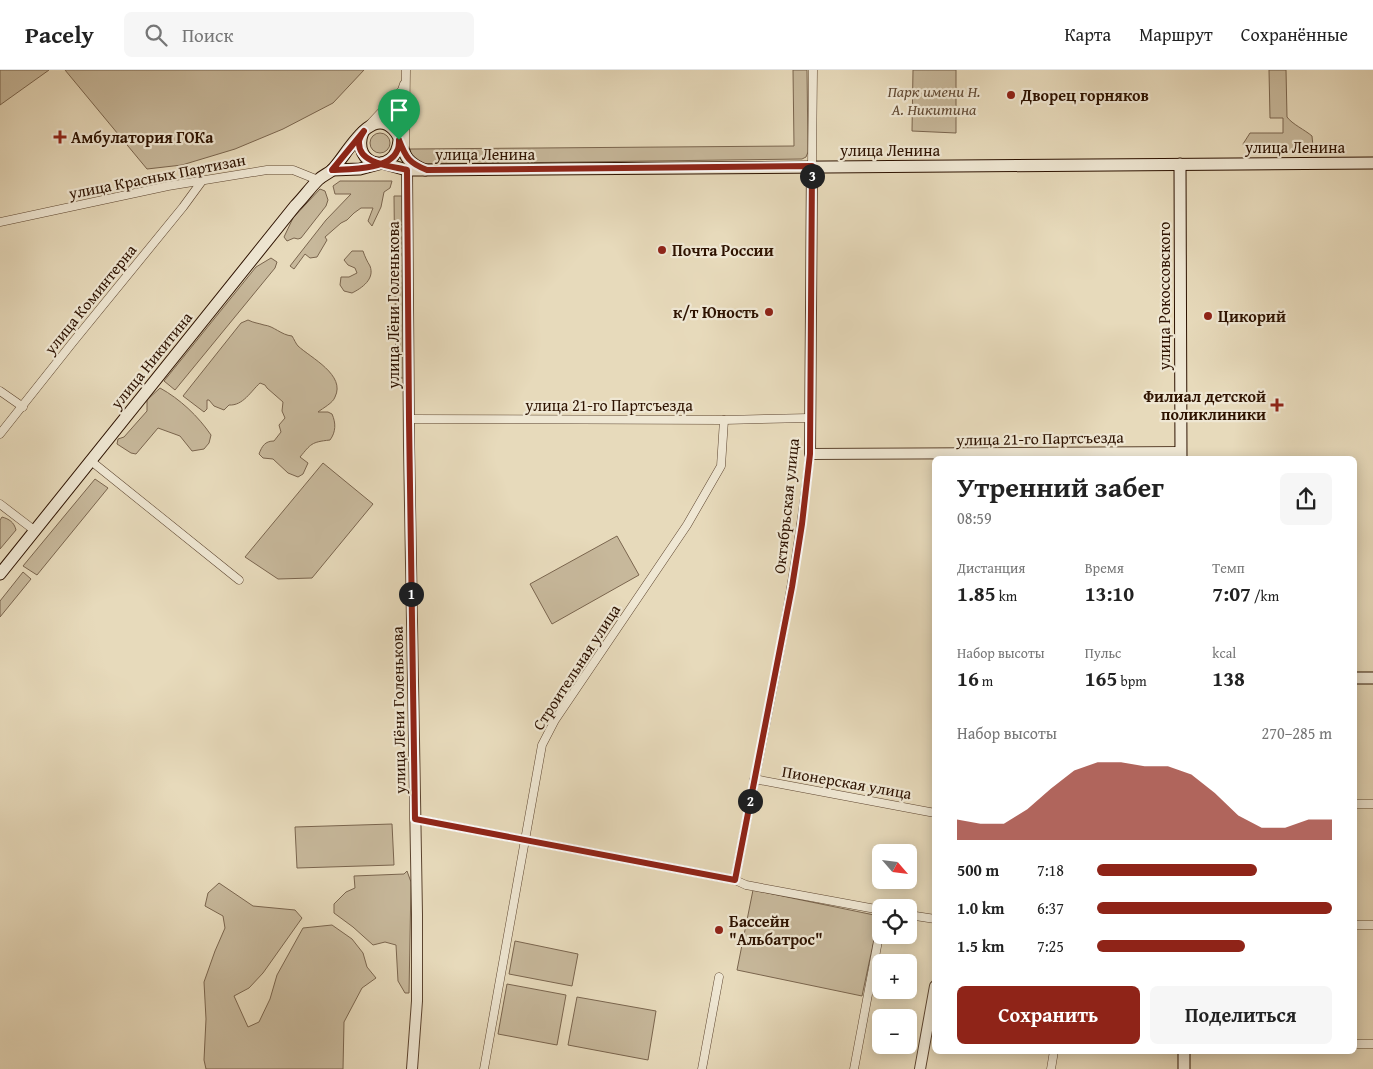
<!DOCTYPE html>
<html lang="ru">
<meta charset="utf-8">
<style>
:root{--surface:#fff;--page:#f6f6f6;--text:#222;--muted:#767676;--line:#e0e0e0;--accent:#8f2418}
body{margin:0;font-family:"Gentium Book Plus",serif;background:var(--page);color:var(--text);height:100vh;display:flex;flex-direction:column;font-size:19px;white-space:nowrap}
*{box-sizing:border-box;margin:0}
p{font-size:16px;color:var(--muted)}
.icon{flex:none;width:28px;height:28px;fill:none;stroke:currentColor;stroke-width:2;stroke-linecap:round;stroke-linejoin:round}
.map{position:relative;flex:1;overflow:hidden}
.side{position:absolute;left:932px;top:386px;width:425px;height:598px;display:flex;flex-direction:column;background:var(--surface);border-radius:8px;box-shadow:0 2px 12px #0003}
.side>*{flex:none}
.needle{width:32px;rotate:118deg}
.tools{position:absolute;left:872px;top:774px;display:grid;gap:10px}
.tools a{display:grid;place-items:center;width:45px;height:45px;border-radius:8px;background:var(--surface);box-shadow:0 2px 12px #0003;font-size:25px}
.pin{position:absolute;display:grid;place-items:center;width:42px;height:42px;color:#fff;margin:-51px -21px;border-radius:50% 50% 50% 0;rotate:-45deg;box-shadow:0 0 5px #0007}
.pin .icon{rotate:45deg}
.km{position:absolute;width:25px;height:25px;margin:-12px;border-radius:50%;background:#222;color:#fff;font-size:14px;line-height:25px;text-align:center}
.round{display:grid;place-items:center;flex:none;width:52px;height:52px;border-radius:8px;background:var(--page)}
.summary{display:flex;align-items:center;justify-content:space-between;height:85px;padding:0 25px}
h1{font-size:28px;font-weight:700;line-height:38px}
.metrics{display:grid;grid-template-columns:repeat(3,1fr);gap:8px;height:85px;padding:5px 25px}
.metrics div{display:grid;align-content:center}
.metrics b{font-size:21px;font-weight:700}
.metrics small{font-size:14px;font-weight:400}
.metrics p{font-size:14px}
.chart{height:140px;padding:10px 25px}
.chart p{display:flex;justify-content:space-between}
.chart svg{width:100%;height:90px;margin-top:5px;fill:var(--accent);opacity:.7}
.primary-button{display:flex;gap:10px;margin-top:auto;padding:10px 25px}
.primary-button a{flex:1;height:58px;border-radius:8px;background:var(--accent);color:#fff;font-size:20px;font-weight:700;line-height:58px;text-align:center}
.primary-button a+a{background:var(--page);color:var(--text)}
ul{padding:0 25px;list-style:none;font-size:16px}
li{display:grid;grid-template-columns:80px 60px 1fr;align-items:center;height:38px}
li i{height:12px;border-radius:6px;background:var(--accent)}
header{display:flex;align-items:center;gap:30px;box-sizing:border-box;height:70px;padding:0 25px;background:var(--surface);border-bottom:1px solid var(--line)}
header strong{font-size:24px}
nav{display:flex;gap:28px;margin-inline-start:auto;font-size:18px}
.search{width:350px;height:45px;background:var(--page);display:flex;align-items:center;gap:12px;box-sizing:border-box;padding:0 18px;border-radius:8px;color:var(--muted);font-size:19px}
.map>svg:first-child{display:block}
</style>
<header>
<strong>Pacely</strong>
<div class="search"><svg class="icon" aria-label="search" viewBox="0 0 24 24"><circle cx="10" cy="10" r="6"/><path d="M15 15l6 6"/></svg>Поиск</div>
<nav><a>Карта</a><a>Маршрут</a><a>Сохранённые</a></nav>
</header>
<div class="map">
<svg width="1373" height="999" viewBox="0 0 1373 999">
<rect width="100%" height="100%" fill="#e7dabb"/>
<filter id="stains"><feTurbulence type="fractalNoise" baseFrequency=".004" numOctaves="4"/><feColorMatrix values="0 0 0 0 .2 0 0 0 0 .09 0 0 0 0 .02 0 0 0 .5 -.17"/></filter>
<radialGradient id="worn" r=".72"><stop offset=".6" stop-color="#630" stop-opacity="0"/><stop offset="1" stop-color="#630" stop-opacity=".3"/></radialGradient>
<g fill="#c7b89b" stroke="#7a654e">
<polygon points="0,0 49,0 0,35"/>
<polygon points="65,0 364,0 333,33 283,59 235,79 182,95 147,99"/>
<polygon points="793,0 807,0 808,82 806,87 802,89 428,94 419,93 410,85 410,79 794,76"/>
<polygon points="913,0 956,0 956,63 912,61"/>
<path d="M1269,0H1286L1287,47C1292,54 1305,60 1312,66L1313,77L1308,81L1248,82L1243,74L1250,63H1283V48H1270Z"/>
<circle cx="380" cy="73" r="10"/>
<polygon points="340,111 392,111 390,118 384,122 381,137 372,156 368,151 373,138 361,138 354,143 347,150 341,153 325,167 327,170 317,187 310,188 305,184 294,199 290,196 326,150 351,124 335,124 333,116"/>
<polygon points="320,119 325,121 328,130 326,136 301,168 298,169 294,168 287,171 284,167 293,148"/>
<polygon points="394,126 402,126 404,308 396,308"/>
<path d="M352,181H363C365,187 367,191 370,196C375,209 362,218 352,223L344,221L340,215L341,207H349L357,203L355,198L348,195L344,190Z"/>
<polygon points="271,188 277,192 275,198 175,320 164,311 256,197"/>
<path d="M248,250C254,253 258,253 264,255C274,256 281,265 292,266C294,269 296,274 298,276C311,288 346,305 335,327C333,333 323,338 318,342H328L332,344C336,353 336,362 330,370C311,372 311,374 300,387L308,393L303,404L298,407L288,403L273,389L263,388L259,384C262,376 265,371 274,371L281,362L279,355L285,348L282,341L283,332L267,318L265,315L260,313C251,321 243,336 229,335L224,340L214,336L209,330H207V339L204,342L183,326L241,253Z"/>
<path d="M160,318C180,329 198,346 211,365L209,373L204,379L192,381L180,366L158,358L136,384L131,383L117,374L118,369L124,367L147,341V330Z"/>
<polygon points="323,393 373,434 312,508 278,509 245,487"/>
<polygon points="95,409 108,418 37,505 23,496"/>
<path d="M2,447C9,449 14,452 16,460L0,479V450Z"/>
<polygon points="617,466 639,505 552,554 530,514"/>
<polygon points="23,502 31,509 0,547 0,531"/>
<polygon points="392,754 394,795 297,798 295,757"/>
<polygon points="407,801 411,812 409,923 405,923 398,911 396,875 385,872 373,875 353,857 334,843 334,834 346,822 355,818 354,806 404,804"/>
<polygon points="219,813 253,836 295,840 302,848 263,903 249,918 234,926 248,957 259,952 270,929 277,905 303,858 332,855 352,869 363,883 367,897 376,908 362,918 344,952 343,999 206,999 204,990 206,949 204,912 215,881 225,858 223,846 205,836 208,823"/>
<polygon points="753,820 879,846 862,926 737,900"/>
<polygon points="515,871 578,884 572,916 509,904"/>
<polygon points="507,914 566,925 557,975 498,964"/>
<polygon points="577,927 656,941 648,990 568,975"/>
</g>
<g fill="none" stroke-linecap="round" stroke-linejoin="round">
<g stroke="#5c442f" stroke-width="9">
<g id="minor">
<polyline points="370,54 402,20 404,14"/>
<polyline points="405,76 406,0"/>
<polyline points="812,96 813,0"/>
<polyline points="0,152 168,116 267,100 293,100 318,110"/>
<polyline points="0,321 23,337"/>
<polyline points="409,349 724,350 809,348"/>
<polyline points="0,364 73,272 183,137 202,111"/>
<polyline points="91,391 239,510"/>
<polyline points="0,434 34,460"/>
<polyline points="754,709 935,743"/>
<polyline points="1355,734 1373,734"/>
<polyline points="415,749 735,810 746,815 881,840"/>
<path d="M735,810C762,669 794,528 810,384"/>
<polyline points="909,845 935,849"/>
<polyline points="1355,855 1373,855"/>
<polyline points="1355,974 1373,974"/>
<polyline points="484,999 542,675 555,650 687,455 721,396 724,350"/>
<polyline points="702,999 719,907"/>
<polyline points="854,999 881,855"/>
<polyline points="1051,999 1054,981"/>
</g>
</g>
<g stroke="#5c442f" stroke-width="12">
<g id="tertiary">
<polyline points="812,96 810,384 1181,382"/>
<polyline points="407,100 409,377 417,844 417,931 412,999"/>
<polyline points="920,999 935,916"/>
</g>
</g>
<g stroke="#2d1200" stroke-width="13">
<g id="secondary">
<path d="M363,62C350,96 396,107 399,70"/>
<polyline points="1180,94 1181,389"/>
<polyline points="332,100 360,99 382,93 407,100 421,100 1373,93"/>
<path d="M0,504L295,136C303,128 310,118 318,110C322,106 327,104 331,101C345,89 369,35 393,59C409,75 395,88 425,100"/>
<polyline points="1355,608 1373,608"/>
<polyline points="1184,999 1184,981"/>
</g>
</g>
<use href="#minor" stroke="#efe7d3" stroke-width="8"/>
<use href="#tertiary" stroke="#efe7d3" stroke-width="10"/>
<use href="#secondary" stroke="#efe7d3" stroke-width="11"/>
</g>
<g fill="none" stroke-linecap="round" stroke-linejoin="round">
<g stroke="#fff" stroke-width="10">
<path id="route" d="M399,70C399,73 399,78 397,81C389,100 349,99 332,100L364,61C362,64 359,69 359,72C358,94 391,96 407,100L409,349L415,749L735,810L792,517L802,454L810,384L812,96L427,100C409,93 406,88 399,70"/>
</g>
<use href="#route" stroke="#8f2418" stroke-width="6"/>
</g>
<g fill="#8f2418" stroke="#efe7d3" stroke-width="2">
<circle cx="1011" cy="25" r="5"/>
<path d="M57.5 59.5h5v5h5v5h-5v5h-5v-5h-5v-5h5z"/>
<circle cx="662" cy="180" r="5"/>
<circle cx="769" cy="242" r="5"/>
<circle cx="1208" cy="246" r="5"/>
<path d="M1274.5 327.5h5v5h5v5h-5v5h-5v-5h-5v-5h5z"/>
<circle cx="719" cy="860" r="5"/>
</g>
<g text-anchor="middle" stroke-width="4.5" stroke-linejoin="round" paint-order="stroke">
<g font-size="16" font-style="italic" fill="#634c36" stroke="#efe7d3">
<text x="934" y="27">Парк имени Н.<tspan x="934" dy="18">А. Никитина</tspan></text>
</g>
<g font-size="16" font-weight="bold" fill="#2d1200" stroke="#efe7d3" text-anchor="start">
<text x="1021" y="31">Дворец горняков</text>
<text x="71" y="73">Амбулатория ГОКа</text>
<text x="672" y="186">Почта России</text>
<text x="759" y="248" text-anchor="end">к/т Юность</text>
<text x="1218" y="252">Цикорий</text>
<text x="1266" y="332" text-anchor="end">Филиал детской<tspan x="1266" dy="18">поликлиники</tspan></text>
<text x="729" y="857">Бассейн<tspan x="729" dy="18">"Альбатрос"</tspan></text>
</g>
<g font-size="16" fill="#2d1200" stroke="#efe7d3">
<text x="1295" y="83">улица Ленина</text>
<text x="890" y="86">улица Ленина</text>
<text x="485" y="90">улица Ленина</text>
<text transform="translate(157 106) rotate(-11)" y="6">улица Красных Партизан</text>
<text transform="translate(1164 226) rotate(-90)" y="6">улица Рокоссовского</text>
<text transform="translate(90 229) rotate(-51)" y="6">улица Коминтерна</text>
<text transform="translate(393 235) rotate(-90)" y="6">улица Лёни Голенькова</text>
<text transform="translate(151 290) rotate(-51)" y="6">улица Никитина</text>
<text x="609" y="341">улица 21-го Партсъезда</text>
<text transform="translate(1040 368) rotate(-1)" y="6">улица 21-го Партсъезда</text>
<text transform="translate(786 436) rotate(-84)" y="6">Октябрьская улица</text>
<text transform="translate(576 597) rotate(-57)" y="6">Строительная улица</text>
<text transform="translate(398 640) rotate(-91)" y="6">улица Лёни Голенькова</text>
<text transform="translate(847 712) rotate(10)" y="6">Пионерская улица</text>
</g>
</g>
<rect width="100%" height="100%" filter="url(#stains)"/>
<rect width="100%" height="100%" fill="url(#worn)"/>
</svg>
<div class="tools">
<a><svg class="needle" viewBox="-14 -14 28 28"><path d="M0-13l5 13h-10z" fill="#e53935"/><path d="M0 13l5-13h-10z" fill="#767676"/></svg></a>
<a><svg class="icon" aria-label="locate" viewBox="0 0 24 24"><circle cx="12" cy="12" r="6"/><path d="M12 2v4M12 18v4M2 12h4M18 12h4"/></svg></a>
<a>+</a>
<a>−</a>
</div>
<div class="pin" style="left:399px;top:70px;background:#1e9e55"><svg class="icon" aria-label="arrive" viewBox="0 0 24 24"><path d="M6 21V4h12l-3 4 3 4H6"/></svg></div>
<b class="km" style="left:411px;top:524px">1</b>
<b class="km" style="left:750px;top:731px">2</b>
<b class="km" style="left:812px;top:106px">3</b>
<section class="side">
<div class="summary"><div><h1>Утренний забег</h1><p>08:59</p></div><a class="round"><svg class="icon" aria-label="share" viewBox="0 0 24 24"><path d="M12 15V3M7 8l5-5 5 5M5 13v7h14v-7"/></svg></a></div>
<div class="metrics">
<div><p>Дистанция</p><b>1.85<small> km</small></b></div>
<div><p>Время</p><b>13:10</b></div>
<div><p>Темп</p><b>7:07<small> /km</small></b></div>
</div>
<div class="metrics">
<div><p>Набор высоты</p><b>16<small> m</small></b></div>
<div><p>Пульс</p><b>165<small> bpm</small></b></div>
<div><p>kcal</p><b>138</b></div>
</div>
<div class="chart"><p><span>Набор высоты</span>270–285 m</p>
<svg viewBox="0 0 160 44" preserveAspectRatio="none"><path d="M0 44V34L10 36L20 36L30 29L40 19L50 10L60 6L70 6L80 8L90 8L100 12L110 21L120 32L130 38L140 38L150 34L160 34V44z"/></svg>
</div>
<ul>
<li><b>500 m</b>7:18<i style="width:68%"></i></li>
<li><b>1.0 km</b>6:37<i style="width:100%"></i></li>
<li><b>1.5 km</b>7:25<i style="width:63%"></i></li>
</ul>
<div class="primary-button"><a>Сохранить</a><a>Поделиться</a></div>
</section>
</div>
